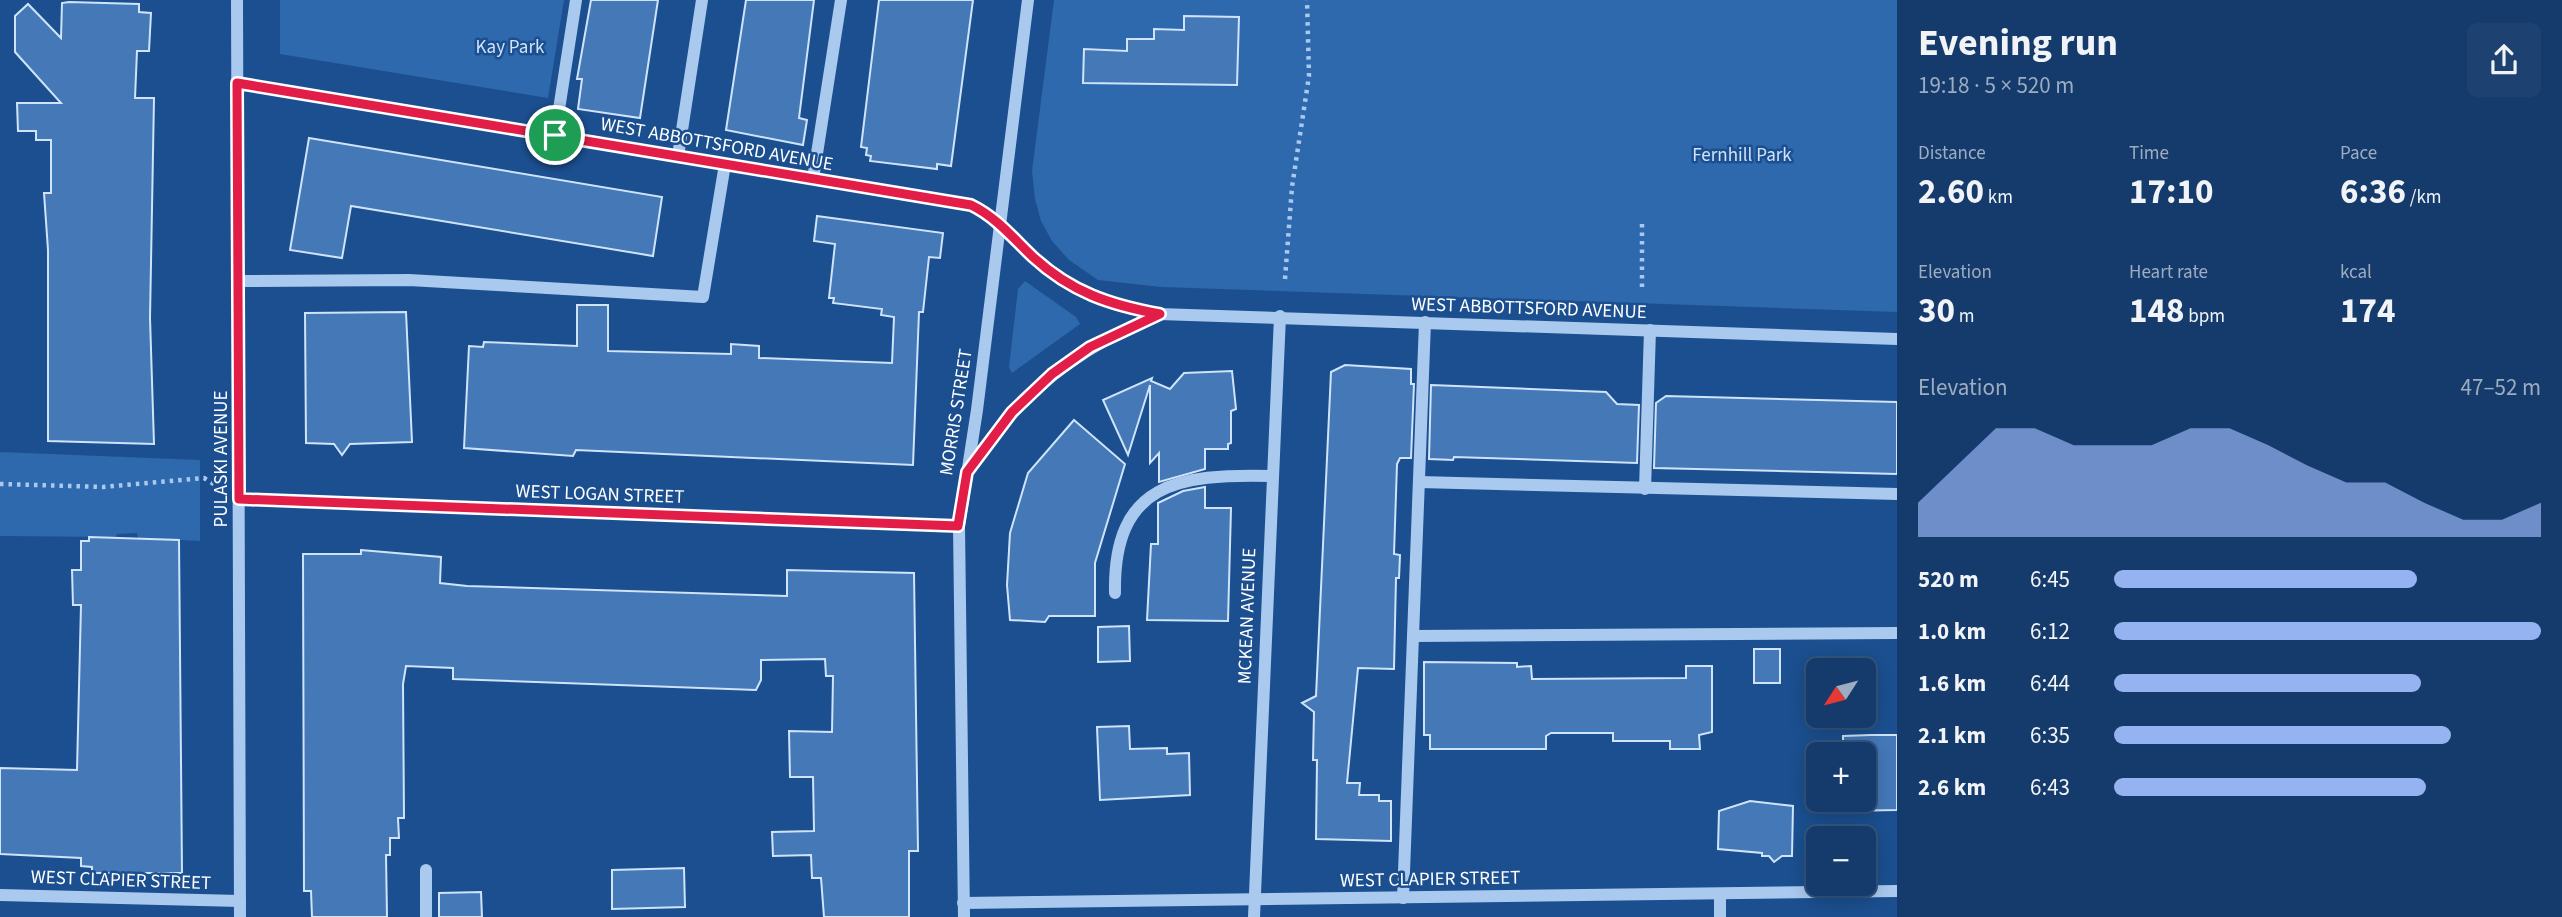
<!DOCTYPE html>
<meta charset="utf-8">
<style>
:root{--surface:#143b6b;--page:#1d4271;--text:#f1f3f6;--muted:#9dadc1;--line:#33557e;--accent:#95b2f1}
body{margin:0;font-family:"Source Sans 3",sans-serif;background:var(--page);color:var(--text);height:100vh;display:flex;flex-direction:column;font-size:26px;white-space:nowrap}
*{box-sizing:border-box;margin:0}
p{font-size:23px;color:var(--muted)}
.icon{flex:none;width:38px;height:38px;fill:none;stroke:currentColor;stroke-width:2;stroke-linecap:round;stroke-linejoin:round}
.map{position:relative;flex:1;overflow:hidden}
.drawer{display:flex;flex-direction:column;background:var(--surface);width:665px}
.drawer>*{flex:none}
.needle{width:46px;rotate:234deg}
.tools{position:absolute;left:1806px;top:658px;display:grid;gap:14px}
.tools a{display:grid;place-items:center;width:70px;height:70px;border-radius:10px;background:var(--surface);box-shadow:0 4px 18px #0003,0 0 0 2px var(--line);font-size:35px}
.pin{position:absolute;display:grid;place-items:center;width:60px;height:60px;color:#fff;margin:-30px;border:4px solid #fff;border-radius:50%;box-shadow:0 2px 7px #0007}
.round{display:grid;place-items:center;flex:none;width:74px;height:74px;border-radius:10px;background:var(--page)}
.head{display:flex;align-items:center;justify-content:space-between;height:119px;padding:0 21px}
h1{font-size:38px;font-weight:700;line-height:52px}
.figures{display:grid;grid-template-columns:repeat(3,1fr);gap:10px;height:119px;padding:7px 21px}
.figures div{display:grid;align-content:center}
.figures b{font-size:35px;font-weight:700}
.figures small{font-size:19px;font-weight:400}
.figures p{font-size:19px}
.chart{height:196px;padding:14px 21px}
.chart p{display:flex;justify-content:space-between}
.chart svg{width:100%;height:126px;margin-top:7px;fill:var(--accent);opacity:.7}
ul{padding:0 21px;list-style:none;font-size:23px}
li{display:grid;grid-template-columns:112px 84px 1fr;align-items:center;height:52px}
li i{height:18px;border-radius:9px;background:var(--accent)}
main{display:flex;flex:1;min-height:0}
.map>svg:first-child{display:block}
</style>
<main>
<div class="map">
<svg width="1897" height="917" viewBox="0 0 1897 917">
<rect width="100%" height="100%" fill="#1b4f8f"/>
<g fill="#2e69ad">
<polygon points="280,0 564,0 548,98 280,54"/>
<polygon points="1054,0 1897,0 1897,312 1161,287 1098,280 1069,260 1052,241 1041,221 1035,199 1032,171"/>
<polygon points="1025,281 1076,317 1080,324 1012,373 1009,367 1018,289"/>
<polygon points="0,452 200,460 200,541 138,538 137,533 117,534 116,537 0,536"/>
</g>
<g fill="#4478b7" stroke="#cfe3fa" stroke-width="2">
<polygon points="591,0 658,0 640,118 578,109 582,79 577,79"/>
<polygon points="746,0 814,0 799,118 807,120 803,145 726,130"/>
<polygon points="879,0 973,0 951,166 937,164 937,169 870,161 871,156 866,155 867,148 861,147"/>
<polygon points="69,2 139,4 139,12 151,13 149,51 137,51 135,98 154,98 150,318 154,444 48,441 48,250 44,193 51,193 51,140 36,140 36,131 18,131 17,103 61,103 15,52 15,16 28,4 61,38 62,3"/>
<polygon points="1184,16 1239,17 1237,85 1083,83 1084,49 1127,51 1127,39 1154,39 1154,29 1184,30"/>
<polygon points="309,138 662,197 653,256 351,206 342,258 290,250"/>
<polygon points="817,216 943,233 940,258 929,257 923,312 919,312 913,465 620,452 576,450 573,456 464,448 469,346 483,347 484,342 577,346 577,305 608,305 608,351 731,354 731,344 759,346 759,358 892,363 894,317 881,315 882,309 833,303 834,298 829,298 835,244 814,241"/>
<polygon points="406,312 412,442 350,444 342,455 334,444 306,443 305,313"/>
<polygon points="1345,365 1411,369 1411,384 1414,384 1411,458 1400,458 1397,464 1394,554 1400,555 1399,578 1396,578 1394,669 1358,668 1347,783 1360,783 1359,795 1379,795 1379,801 1391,801 1391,841 1316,839 1317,760 1313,760 1314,712 1302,703 1316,696 1331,372"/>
<polygon points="1232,371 1236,409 1231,411 1231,443 1228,444 1228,449 1205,449 1205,469 1159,482 1159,453 1150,463 1150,385 1128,455 1103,400 1152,378 1151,381 1170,389 1184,373"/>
<polygon points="1431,385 1606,392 1617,404 1639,405 1637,463 1454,457 1453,460 1429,459"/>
<polygon points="1666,396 1897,402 1897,474 1654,468 1656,403"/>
<polygon points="1074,420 1125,464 1095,563 1095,616 1049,616 1045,622 1010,620 1007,585 1010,533 1028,473"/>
<polygon points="1205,487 1205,508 1231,508 1228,621 1147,620 1151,544 1158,544 1158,503 1183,491"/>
<polygon points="89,537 179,540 182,873 92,873 92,867 81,866 81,858 0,854 0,768 77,770 81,605 73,605 72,570 81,570 81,541 89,541"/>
<polygon points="361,550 441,557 440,583 467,586 787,596 787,570 914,573 918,851 909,851 909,917 824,917 821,878 812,878 811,855 773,856 772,832 814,831 813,777 790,777 789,731 832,732 833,676 826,676 825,659 761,660 761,680 756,690 453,679 453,668 406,666 403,684 404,818 398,818 399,838 390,838 390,855 386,855 387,917 312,917 311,891 304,891 303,554 361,554"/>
<polygon points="1129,626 1130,661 1098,662 1098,627"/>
<rect x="1754" y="649" width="26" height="34"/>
<polygon points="1424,662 1517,663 1517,667 1531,666 1532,679 1686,678 1686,666 1712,666 1712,732 1699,735 1700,749 1670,749 1670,741 1613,741 1613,733 1551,733 1546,736 1546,749 1430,749 1430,735 1424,735"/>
<polygon points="1129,726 1130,749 1167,748 1167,754 1189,753 1190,795 1100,800 1097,727"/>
<polygon points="1871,735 1897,735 1897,810 1843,811 1843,800 1864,800 1864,754 1843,754 1843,736"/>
<polygon points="1750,801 1793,806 1792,856 1782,856 1774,862 1769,856 1762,856 1762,853 1718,849 1719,811"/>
<polygon points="684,868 685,907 612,909 612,870"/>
<polygon points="481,892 482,917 439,917 439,893"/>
</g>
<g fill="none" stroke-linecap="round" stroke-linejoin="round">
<g stroke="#a9c9ee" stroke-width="4.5" stroke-dasharray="3.5 5" stroke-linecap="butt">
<polyline points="1642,224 1642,291"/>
<polyline points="1285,279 1292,187 1309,76 1307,0"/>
<polyline points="0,484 103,487 204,478 217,486"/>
</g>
<g stroke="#a9c9ee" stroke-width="12">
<polyline points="237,0 240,917"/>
<path d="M237,83L971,205C996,217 1013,238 1033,257C1071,292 1110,305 1159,314L1897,339"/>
<polyline points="555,135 576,0"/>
<polyline points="678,156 702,0"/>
<polyline points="813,179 841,0"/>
<polyline points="239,281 409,280 703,297 725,164"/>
<path d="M970,467C1022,391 1075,350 1159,314"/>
<polyline points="1419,482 1897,494"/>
<polyline points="1645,489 1650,330"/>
<polyline points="239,499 959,526"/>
<path d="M1115,593C1113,482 1179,474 1271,476"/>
<polyline points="1413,636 1897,633"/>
<polyline points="426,870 426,917"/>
<polyline points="0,895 240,901"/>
<polyline points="1403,898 1425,322"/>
<polyline points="963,903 1897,891"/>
<polyline points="964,917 959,526 977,410 1028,0"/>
<polyline points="1254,917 1280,316"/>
<polyline points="1720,917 1720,894"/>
</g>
</g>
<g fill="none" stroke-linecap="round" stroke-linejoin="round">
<g stroke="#fff" stroke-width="14">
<path id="route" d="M237,83L971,205C996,217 1013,238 1033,257C1071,292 1110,305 1160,314L1090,347L1052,374L1012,412L967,472L958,526L239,499Z"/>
</g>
<use href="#route" stroke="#e11d48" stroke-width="9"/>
</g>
<g text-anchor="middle" stroke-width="5" stroke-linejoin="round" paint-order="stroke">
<g font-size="19" fill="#cfe3fa" stroke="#1b4f8f">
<text x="510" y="53">Kay Park</text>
<text x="1742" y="161">Fernhill Park</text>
</g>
<g font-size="19" fill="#fff" stroke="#1b4f8f">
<text transform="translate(717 143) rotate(10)" y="7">WEST ABBOTTSFORD AVENUE</text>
<text transform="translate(1529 307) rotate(2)" y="7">WEST ABBOTTSFORD AVENUE</text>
<text transform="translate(955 412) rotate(-81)" y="7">MORRIS STREET</text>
<text transform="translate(220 459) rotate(-90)" y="7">PULASKI AVENUE</text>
<text transform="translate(600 493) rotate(2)" y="7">WEST LOGAN STREET</text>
<text transform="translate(1246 616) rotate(-88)" y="7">MCKEAN AVENUE</text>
<text transform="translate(1430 878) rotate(-1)" y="7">WEST CLAPIER STREET</text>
<text transform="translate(121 879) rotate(2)" y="7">WEST CLAPIER STREET</text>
</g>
</g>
</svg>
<div class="tools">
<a><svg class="needle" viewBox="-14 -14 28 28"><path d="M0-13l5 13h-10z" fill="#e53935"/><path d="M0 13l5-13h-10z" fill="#9dadc1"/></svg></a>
<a>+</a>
<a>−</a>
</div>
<div class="pin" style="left:555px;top:135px;background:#1e9e55"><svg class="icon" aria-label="arrive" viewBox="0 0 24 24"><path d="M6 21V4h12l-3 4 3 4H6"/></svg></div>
</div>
<section class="drawer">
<div class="head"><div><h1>Evening run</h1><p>19:18 · 5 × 520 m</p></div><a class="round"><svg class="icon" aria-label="share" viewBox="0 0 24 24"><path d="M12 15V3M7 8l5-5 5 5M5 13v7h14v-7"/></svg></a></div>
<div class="figures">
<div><p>Distance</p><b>2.60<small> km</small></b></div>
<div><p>Time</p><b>17:10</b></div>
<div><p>Pace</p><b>6:36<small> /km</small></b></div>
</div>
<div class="figures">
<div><p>Elevation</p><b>30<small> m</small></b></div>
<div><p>Heart rate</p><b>148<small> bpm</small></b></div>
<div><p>kcal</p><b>174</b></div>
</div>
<div class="chart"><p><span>Elevation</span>47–52 m</p>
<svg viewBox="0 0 160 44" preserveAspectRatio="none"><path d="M0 44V32L10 19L20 6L30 6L40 12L50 12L60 12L70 6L80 6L90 12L100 19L110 25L120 25L130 32L140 38L150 38L160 32V44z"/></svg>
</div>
<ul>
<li><b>520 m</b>6:45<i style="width:71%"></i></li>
<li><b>1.0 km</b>6:12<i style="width:100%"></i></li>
<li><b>1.6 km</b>6:44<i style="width:72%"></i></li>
<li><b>2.1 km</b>6:35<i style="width:79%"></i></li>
<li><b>2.6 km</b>6:43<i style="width:73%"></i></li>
</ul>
</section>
</main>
